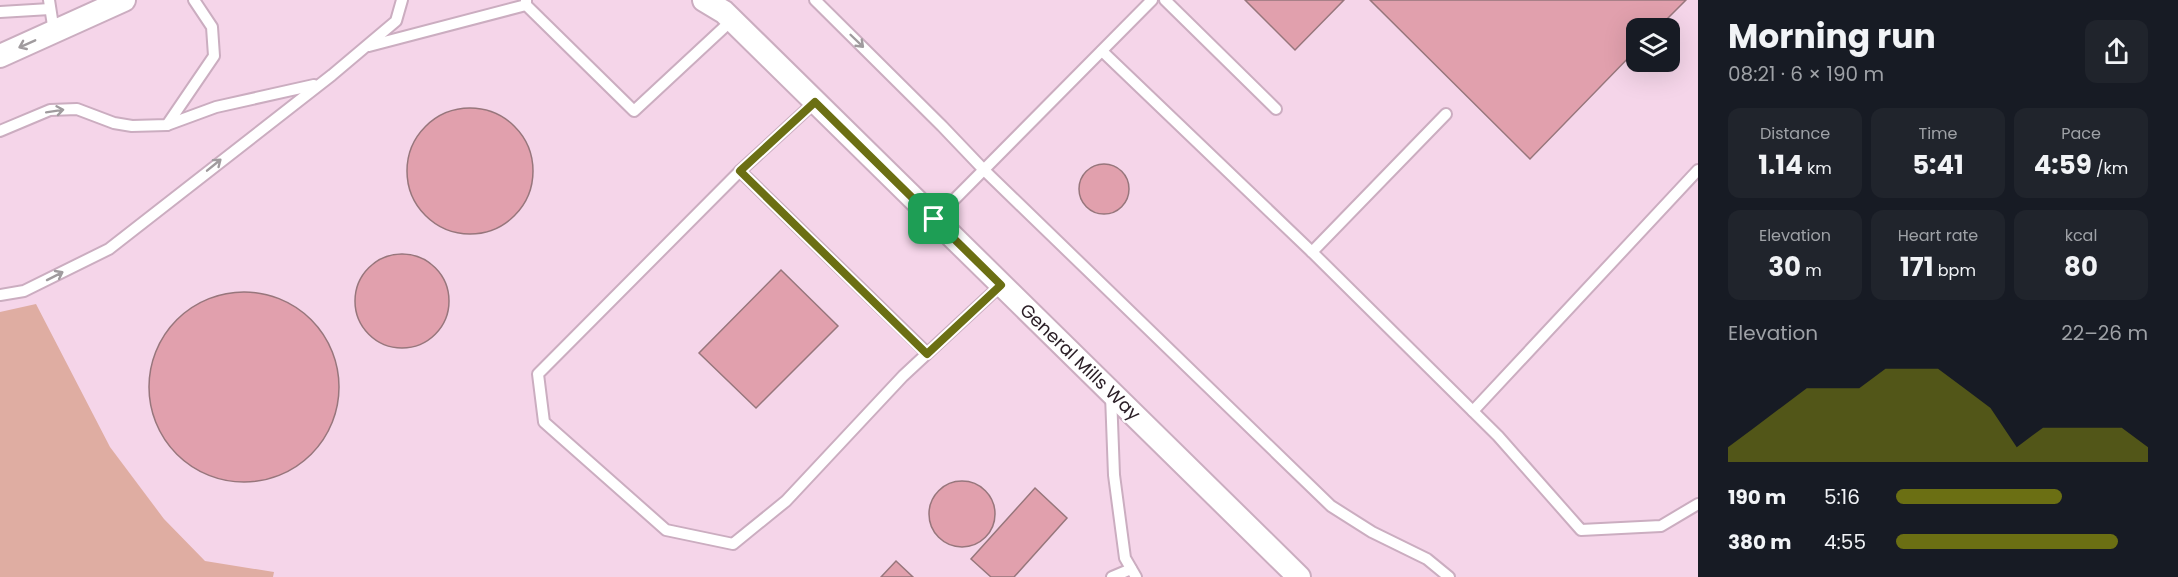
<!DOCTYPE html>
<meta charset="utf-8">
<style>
:root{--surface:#171b24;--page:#20242c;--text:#f1f3f6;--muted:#9ea1a6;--accent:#6b6f13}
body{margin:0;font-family:Poppins,sans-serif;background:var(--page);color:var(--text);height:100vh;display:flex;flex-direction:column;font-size:22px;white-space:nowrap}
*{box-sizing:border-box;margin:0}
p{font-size:20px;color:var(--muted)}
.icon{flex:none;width:33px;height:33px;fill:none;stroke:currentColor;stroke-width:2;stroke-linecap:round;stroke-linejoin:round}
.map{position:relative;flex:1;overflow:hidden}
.details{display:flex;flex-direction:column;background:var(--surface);width:480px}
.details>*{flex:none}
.fabs{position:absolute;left:1626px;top:18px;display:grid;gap:12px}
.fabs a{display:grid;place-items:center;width:54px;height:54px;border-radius:12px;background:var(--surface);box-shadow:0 6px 24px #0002;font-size:30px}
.pin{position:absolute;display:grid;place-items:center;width:51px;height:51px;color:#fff;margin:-26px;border-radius:12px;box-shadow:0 3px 9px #0006}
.round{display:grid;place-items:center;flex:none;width:63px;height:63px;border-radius:12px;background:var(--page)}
.head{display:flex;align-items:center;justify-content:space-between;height:102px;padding:0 30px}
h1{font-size:33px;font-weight:700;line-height:45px}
.stats{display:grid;grid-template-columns:repeat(3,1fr);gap:9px;height:102px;padding:6px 30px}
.stats div{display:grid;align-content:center;border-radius:12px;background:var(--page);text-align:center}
.stats b{font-size:26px;font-weight:700}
.stats small{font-size:16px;font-weight:400}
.stats p{font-size:16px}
.chart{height:168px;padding:12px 30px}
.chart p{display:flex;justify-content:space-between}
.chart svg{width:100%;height:108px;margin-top:6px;fill:var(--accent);opacity:.7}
ul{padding:0 30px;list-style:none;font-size:20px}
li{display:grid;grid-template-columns:96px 72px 1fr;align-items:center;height:45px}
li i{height:15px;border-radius:8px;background:var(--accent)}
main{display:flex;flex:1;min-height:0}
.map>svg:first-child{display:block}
</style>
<main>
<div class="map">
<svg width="1698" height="577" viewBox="0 0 1698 577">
<rect width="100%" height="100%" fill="#f5d5e9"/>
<polygon fill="#dfada2" points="36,304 110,447 164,519 205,561 274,572 273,577 0,577 0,312"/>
<g fill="#e1a0ad" stroke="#97767c" stroke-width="1.5">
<polygon points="1245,0 1344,0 1295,50"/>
<polygon points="1370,0 1686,0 1658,28 1636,28 1636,50 1530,159"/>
<circle cx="470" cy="171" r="63"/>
<circle cx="1104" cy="189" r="25"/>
<circle cx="402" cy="301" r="47"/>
<polygon points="781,270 838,326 756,408 699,353"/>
<circle cx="244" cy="387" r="95"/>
<circle cx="962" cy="514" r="33"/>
<polygon points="1035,488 1067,518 1014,577 991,577 971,559"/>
<polygon points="896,561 913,577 881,577"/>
</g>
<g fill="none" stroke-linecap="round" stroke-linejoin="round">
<g stroke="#cbadc0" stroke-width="14">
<g id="lane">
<polyline points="49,0 54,32"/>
<polyline points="815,0 942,126 984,170 1331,506 1372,532 1427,559 1449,577"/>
<polyline points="1165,0 1276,109"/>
<polyline points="526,5 634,111 732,20"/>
<polyline points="0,12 50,9"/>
<polyline points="369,46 526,5 526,0"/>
<polyline points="1102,51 1312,252 1498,436 1581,530 1661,526 1698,504"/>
<polyline points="815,102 740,171 538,374 544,422 666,530 733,544 786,501 903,376 1001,285"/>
<polyline points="167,125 214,56 212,27 194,0"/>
<polyline points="0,131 50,110 77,109 114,123 132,126 167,125 216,107 314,85"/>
<polyline points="740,171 927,353"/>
<polyline points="934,220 1152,0"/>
<polyline points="1312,252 1446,114"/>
<polyline points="0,295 24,291 109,249 332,75 396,21 402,0"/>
<polyline points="1111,395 1114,475 1125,558 1136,577"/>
<polyline points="1473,411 1698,170"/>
<polyline points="1112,577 1131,569"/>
</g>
</g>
<g stroke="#cbadc0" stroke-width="26">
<g id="street">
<polyline points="704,0 724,12 1299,577"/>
<polyline points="0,56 124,0"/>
</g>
</g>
<use href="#lane" stroke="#fff" stroke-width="10"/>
<use href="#street" stroke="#fff" stroke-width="22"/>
</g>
<defs><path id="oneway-shaft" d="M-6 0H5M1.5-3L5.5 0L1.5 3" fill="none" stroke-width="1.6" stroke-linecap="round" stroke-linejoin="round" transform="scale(1.5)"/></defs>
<g stroke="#a09b9e">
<use href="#oneway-shaft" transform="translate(857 41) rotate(44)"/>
<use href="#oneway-shaft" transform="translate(27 44) rotate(156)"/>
<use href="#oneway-shaft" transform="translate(55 111) rotate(-9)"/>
<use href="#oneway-shaft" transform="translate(214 165) rotate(-39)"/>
<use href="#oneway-shaft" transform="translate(55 276) rotate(-27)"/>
</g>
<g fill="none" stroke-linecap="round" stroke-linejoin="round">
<g stroke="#fff" stroke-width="12">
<polygon id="route" points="815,102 1001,285 927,354 740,171"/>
</g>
<use href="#route" stroke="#6b6f13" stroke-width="8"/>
</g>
<g text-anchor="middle" stroke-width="4.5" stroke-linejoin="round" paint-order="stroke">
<g font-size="18" fill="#2c2028" stroke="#fff">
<text transform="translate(1080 362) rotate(44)" y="6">General Mills Way</text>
</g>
</g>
</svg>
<div class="fabs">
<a><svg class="icon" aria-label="layers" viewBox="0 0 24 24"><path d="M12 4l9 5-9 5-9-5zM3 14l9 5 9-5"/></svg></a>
</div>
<div class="pin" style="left:934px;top:219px;background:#1e9e55"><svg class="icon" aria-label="arrive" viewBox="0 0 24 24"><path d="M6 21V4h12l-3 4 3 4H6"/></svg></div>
</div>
<section class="details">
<div class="head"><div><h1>Morning run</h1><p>08:21 · 6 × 190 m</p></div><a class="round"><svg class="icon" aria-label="share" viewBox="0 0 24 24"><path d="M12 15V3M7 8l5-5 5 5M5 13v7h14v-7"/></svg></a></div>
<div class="stats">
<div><p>Distance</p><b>1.14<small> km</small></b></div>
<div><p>Time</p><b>5:41</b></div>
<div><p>Pace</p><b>4:59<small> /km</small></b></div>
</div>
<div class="stats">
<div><p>Elevation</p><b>30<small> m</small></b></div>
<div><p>Heart rate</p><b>171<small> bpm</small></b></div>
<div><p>kcal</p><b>80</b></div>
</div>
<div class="chart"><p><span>Elevation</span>22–26 m</p>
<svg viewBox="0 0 160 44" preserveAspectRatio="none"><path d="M0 44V38L10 30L20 22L30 14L40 14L50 14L60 6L70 6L80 6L90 14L100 22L110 38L120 30L130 30L140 30L150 30L160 38V44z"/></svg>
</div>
<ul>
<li><b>190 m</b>5:16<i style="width:66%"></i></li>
<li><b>380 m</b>4:55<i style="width:88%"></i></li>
</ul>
</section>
</main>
